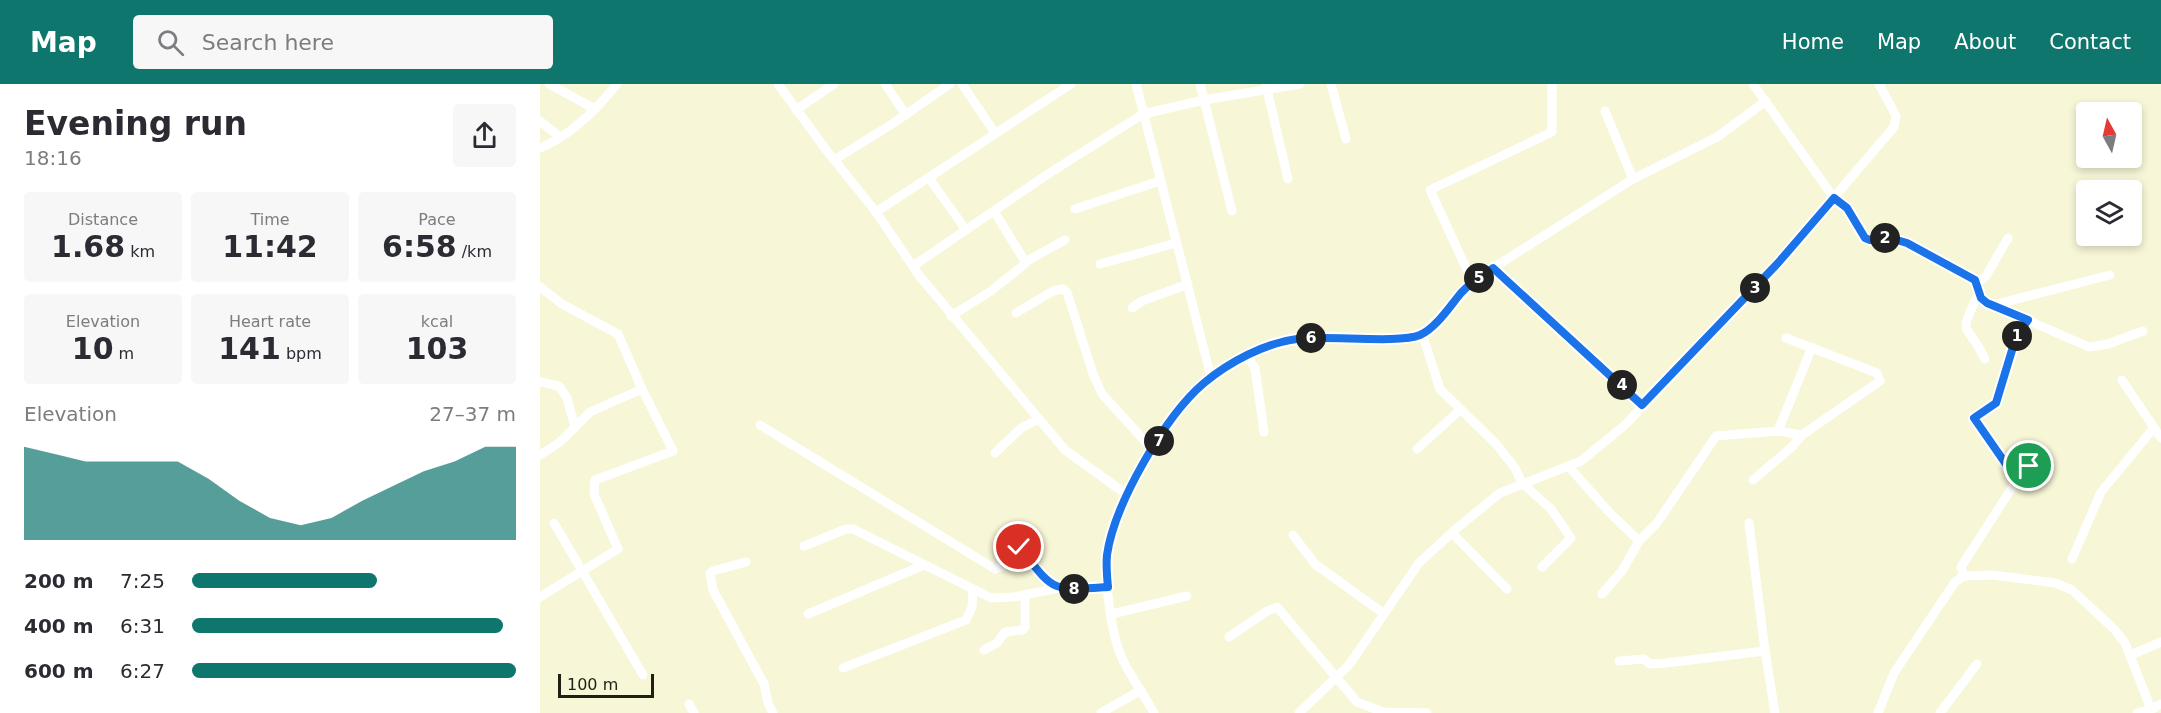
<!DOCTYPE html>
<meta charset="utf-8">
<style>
:root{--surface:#fff;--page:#f7f7f7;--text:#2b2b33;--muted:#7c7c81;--accent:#0f766e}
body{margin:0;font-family:"DejaVu Sans",sans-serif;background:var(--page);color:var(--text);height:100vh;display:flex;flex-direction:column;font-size:22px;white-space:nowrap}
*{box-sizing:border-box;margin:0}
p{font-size:20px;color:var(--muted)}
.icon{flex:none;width:33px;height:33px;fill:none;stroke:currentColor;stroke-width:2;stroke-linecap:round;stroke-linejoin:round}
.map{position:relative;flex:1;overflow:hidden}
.side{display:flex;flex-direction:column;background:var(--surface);width:540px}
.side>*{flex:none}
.needle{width:39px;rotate:352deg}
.controls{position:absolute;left:1536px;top:18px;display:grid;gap:12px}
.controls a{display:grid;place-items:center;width:66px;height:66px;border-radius:6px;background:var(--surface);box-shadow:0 3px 9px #0003;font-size:30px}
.scale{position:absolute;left:18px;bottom:15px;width:96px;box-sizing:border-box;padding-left:6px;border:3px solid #1f1f14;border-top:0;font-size:16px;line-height:21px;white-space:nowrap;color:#1f1f14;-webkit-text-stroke:4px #f7f6d7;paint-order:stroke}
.pin{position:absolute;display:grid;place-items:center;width:51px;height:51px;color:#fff;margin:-26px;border:3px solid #fff;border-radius:50%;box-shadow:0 2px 6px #0007}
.km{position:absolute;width:30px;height:30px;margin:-15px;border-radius:50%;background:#222;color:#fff;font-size:16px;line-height:30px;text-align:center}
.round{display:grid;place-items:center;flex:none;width:63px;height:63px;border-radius:6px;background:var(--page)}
.headline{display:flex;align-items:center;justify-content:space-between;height:102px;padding:0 24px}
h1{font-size:33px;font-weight:800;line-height:45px}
.metrics{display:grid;grid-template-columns:repeat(3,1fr);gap:9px;height:102px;padding:6px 24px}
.metrics div{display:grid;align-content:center;border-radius:6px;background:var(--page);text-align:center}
.metrics b{font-size:30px;font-weight:800}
.metrics small{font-size:16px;font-weight:400}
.metrics p{font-size:16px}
.chart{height:168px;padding:12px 24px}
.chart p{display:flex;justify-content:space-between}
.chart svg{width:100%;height:108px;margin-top:6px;fill:var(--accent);opacity:.7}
ul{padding:0 24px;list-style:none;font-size:20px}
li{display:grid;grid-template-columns:96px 72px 1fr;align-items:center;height:45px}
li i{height:15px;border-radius:8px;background:var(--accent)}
header{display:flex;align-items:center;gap:36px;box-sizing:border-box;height:84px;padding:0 30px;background:var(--accent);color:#fff}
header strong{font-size:28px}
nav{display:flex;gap:33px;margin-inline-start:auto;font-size:21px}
.search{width:420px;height:54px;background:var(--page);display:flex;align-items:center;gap:15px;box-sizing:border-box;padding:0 21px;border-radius:6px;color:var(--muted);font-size:22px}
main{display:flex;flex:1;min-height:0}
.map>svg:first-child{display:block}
</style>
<header>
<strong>Map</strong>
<div class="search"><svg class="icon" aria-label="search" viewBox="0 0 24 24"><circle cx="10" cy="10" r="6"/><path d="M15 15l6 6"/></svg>Search here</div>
<nav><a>Home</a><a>Map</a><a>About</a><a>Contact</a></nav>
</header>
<main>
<section class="side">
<div class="headline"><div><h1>Evening run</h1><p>18:16</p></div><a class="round"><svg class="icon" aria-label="share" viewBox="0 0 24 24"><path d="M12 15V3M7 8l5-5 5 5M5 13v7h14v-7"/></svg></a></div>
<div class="metrics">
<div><p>Distance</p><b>1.68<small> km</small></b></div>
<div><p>Time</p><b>11:42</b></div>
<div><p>Pace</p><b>6:58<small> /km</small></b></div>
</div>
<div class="metrics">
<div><p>Elevation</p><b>10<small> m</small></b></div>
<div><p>Heart rate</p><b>141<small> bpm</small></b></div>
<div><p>kcal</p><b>103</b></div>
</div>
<div class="chart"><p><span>Elevation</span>27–37 m</p>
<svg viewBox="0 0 160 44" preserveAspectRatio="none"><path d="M0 44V6L10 9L20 12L30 12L40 12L50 12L60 19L70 28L80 35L90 38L100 35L110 28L120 22L130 16L140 12L150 6L160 6V44z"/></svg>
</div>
<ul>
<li><b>200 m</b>7:25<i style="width:57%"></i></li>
<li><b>400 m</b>6:31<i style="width:96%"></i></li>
<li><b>600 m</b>6:27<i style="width:100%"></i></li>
</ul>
</section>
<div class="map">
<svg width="1621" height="629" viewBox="0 0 1621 629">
<rect width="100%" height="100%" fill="#f7f6d7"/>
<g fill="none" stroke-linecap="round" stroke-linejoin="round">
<g stroke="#fff" stroke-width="9">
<polyline points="9,0 55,25"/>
<polyline points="238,0 287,67 336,128 378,190 499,335 525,366 586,410"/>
<polyline points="345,0 366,31"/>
<polyline points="422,0 455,49"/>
<polyline points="596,0 671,293"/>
<polyline points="660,0 692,127"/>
<polyline points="791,0 806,55"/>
<path d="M1213,0L1294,114L1307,124L1325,154L1330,156L1351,154L1367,159L1435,196C1442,208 1438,217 1453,221L1570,191"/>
<polyline points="726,1 748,95"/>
<polyline points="256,26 294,0"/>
<polyline points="1065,27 1093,95"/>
<polyline points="0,37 20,53"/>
<path d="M0,64C30,52 57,25 77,0"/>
<polyline points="294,76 352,40 410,0"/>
<polyline points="389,94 426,146"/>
<polyline points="535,125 620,97"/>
<polyline points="336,128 531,0"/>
<polyline points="487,177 525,156"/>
<polyline points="560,180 636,159"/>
<polyline points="373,182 508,90 603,30 664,16 760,0"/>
<polyline points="953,184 1102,322"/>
<polyline points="933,199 890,106 1012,48 1012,0"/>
<polyline points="1437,200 1446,192 1468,154"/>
<polyline points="0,203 22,220 78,250 102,305 50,328 20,358 0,371"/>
<path d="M1439,208C1417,257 1425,233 1445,275"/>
<polyline points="1453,221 1549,263 1568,260 1603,247"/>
<polyline points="592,224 602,217 648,200"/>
<polyline points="476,229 513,207 523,205 527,208 553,290 562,310 613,366"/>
<polyline points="411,232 451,207 486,179 454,127"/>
<polyline points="1488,236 1476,253 1456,319 1434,334 1477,396 1489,382"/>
<polyline points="882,250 900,305 957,361 975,384 982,399 1011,425 1031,454 1002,483"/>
<polyline points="707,272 715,284 724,348"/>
<polyline points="1582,296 1621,354"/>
<polyline points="0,298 19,302 27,314 35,343"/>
<polyline points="220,341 455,485 463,482 473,462 476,461 501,492 519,504 568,503"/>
<polyline points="1238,347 1272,263"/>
<polyline points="877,365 920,326"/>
<polyline points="455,369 481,344 499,335"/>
<polyline points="1029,383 1069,428 1099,457"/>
<polyline points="1213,396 1252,363 1262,351 1340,297 1337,289 1246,254"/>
<polyline points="14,439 103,591"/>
<polyline points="1209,439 1225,567 1235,629"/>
<polyline points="912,449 967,505"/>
<polyline points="753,451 775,480 843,529"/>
<polyline points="264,462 306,445 313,445 451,514 474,513 519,504"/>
<polyline points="1532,475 1561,408 1613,345"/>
<polyline points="206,478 173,487 170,489 173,506 224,600 228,619 233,629"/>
<polyline points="1424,492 1421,483 1477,396"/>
<polyline points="1062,510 1082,487 1099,457 1117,439 1176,352 1238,347 1262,351"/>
<polyline points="0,513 78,465 54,410 55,396 133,367 102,305"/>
<polyline points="268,530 384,481"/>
<polyline points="572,530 647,512"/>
<polyline points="689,553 727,527 737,523 817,618 843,628 887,629"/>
<polyline points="444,566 457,559 465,548 483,546 485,543 485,511"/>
<polyline points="1591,571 1621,558"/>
<polyline points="1079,577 1104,575 1110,580 1126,579 1225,567"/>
<polyline points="303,584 426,536 432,523 433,507"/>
<polyline points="149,620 154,629"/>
<polyline points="561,629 601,606"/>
<path d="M614,629C601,605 582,582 576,557C570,535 564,493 568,471C575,420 625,331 665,298C686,281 715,265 741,258C785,246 844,263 882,250L942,191L1093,95L1177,53L1226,17"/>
<polyline points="759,629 809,581 879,479 917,444 960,409 1041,377 1085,341 1238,179 1354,43 1356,32 1339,0"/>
<polyline points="1338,629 1354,589 1415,498 1424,492 1452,491 1515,499 1532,506 1574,545 1585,559 1611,625 1621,620"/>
<polyline points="1400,629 1437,580"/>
<polyline points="1597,629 1615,624"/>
</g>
</g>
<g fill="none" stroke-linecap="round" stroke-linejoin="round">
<g stroke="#fff" stroke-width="12">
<path id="route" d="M479,463C515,508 510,507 568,503C567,493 566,481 567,471C574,421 625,332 664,299C689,278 725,259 757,255C787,251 858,260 880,251C896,244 910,222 921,209C930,199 942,191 953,184L1102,321L1238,179L1294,114L1307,124L1325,154L1330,156L1350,154L1367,159L1435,196L1441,214L1447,219L1488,236L1476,253L1456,319L1434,334L1477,396L1489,382"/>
</g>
<use href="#route" stroke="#1a73e8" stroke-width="8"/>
</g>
</svg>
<div class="controls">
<a><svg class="needle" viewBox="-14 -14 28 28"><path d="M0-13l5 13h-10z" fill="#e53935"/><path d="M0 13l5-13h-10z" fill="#7c7c81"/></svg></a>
<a><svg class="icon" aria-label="layers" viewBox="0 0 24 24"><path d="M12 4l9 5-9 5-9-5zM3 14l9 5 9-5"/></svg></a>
</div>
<div class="scale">100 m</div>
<div class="pin" style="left:1489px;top:382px;background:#1e9e55"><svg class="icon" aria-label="arrive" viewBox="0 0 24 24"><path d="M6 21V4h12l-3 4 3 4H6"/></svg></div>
<div class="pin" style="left:479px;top:463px;background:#d93025"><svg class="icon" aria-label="check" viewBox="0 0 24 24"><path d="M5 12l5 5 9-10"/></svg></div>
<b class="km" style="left:1477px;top:252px">1</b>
<b class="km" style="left:1345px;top:154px">2</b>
<b class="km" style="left:1215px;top:204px">3</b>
<b class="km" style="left:1082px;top:301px">4</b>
<b class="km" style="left:939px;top:194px">5</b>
<b class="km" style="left:771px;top:254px">6</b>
<b class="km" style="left:619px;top:357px">7</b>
<b class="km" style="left:534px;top:505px">8</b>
</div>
</main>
